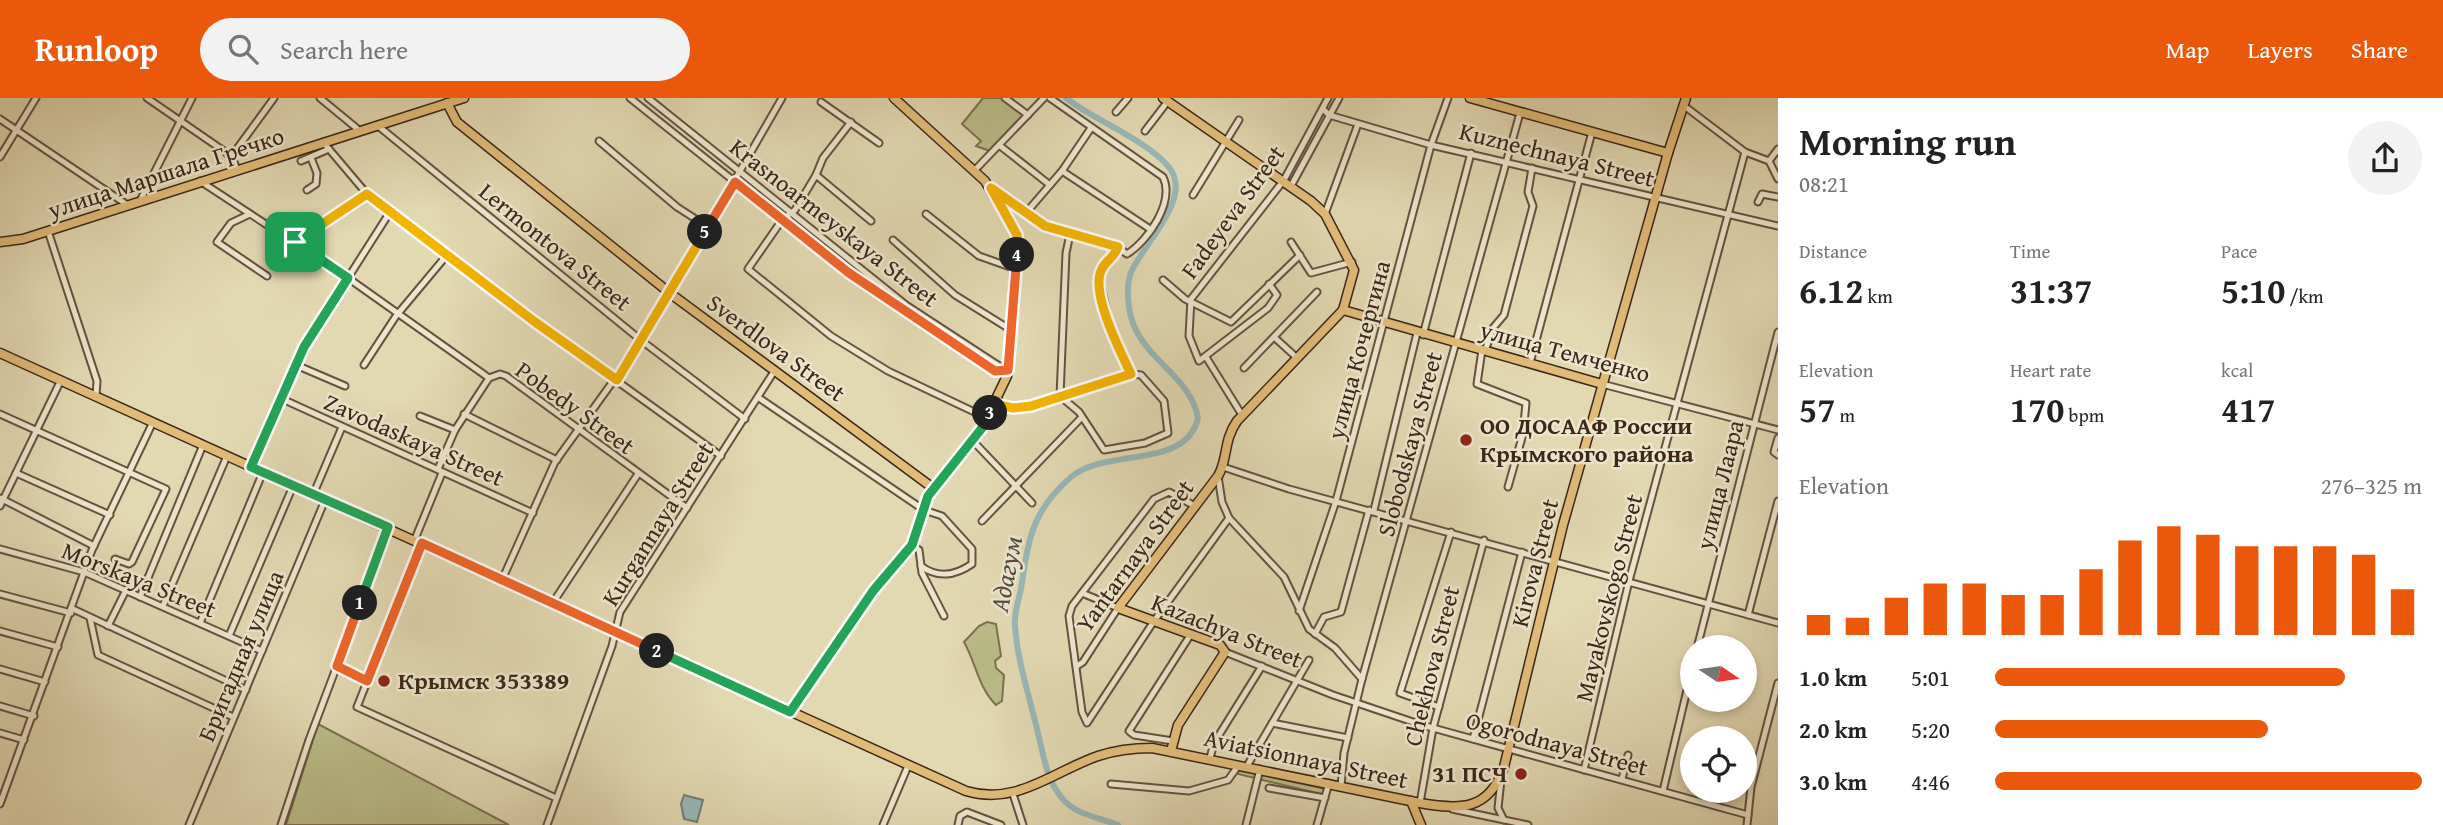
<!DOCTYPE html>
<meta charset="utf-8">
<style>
:root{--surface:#fff;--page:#f2f2f2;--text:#222;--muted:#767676;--accent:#ea580c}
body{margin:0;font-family:"Gentium Book Plus",serif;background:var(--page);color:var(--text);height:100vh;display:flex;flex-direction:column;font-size:26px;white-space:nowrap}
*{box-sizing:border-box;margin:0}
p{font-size:23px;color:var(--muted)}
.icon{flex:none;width:38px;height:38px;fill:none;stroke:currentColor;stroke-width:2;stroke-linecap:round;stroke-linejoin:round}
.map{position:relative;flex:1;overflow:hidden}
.details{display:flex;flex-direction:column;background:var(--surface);width:665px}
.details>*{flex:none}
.needle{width:46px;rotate:103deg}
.controls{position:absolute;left:1680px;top:537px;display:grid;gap:14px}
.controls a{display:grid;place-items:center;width:77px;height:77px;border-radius:50%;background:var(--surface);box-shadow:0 4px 10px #0003;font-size:35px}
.pin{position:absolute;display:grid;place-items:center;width:60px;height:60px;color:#fff;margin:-30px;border-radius:14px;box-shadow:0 4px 10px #0006}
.km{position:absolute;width:35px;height:35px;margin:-18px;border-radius:50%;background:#222;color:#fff;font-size:19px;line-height:35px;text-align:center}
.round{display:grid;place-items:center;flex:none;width:74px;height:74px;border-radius:37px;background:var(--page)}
.summary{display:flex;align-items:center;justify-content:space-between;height:119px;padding:0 21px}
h1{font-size:38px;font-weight:800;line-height:52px}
.figures{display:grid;grid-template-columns:repeat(3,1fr);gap:10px;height:119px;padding:7px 21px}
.figures div{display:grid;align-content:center}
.figures b{font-size:35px;font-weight:800}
.figures small{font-size:19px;font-weight:400}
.figures p{font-size:19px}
.chart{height:196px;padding:14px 21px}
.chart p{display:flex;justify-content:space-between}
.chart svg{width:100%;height:126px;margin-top:7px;stroke:var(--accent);stroke-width:6}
ul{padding:0 21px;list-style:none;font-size:23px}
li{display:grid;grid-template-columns:112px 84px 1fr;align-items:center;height:52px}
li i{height:18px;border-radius:9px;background:var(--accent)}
header{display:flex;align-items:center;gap:42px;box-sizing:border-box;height:98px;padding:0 35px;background:var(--accent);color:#fff}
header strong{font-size:33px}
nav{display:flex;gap:38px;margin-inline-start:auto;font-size:24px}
.search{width:490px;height:63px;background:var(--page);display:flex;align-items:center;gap:18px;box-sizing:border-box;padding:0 24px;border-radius:38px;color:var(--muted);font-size:26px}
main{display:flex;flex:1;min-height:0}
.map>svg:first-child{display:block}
</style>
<header>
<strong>Runloop</strong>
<div class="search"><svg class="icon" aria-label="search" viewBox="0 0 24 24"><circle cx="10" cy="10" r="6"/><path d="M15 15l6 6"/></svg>Search here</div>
<nav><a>Map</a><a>Layers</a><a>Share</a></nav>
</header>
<main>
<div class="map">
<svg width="1778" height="727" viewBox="0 0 1778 727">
<rect width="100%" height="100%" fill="#e2d8b2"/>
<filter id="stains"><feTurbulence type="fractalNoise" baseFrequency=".00286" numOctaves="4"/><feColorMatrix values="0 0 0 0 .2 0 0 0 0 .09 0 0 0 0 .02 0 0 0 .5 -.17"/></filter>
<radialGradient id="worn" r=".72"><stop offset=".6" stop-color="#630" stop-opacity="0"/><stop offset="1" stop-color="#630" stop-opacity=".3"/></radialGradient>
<g fill="#babc88" stroke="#7c7151" stroke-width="2">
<polygon points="983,0 1002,0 1024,16 990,53 976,48 981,43 962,26"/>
<path d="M987,524L996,526L1001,558L995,563L996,570L1004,577L1002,603L996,607C978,589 976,565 964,544L979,528Z"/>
<polygon points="318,626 509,727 286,727"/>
<polygon points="1238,672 1326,691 1325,697 1238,676"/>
</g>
<polygon fill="#99b7b7" stroke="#747d78" stroke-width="2" points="684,697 703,702 697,724 684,721 681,706"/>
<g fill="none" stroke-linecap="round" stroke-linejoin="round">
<path stroke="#99b7b7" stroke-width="6" d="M1066,0C1096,23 1144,41 1168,68C1196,100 1140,148 1130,177C1126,191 1128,206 1131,219C1142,261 1191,278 1198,320C1186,372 1107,349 1071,379C1034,411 1028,439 1022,485C1020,499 1014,513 1015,527C1017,562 1029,597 1037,631C1043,654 1046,682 1062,700C1075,717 1099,719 1118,727"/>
<g stroke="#665240" stroke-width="9">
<g id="minor">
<polyline points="147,0 224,53 233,61 237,72"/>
<polyline points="320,0 360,33"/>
<polyline points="630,0 849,175 995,273 1004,271"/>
<polyline points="648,0 906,207 1004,271"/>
<polyline points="1005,0 1028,17"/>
<polyline points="821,4 879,45"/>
<polyline points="1683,7 1745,54 1769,63 1778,81"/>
<polyline points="1323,11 1329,17 1431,47 1778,128"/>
<polyline points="1116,14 1128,0"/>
<polyline points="0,21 126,106"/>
<polyline points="377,27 642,243 745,321"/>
<polyline points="1145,33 1168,3"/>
<polyline points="599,43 677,109 708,129"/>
<polyline points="323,44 367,96 535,224 721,358"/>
<polyline points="999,47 1050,87"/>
<polyline points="0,59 36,0"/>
<polyline points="231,59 274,0"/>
<polyline points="301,63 329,51"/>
<polyline points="1769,63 1778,51"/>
<polyline points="974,73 1044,0"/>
<polyline points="1062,73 1150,131"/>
<polyline points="816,77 823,60 851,24"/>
<polyline points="200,83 348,180 489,280"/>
<polyline points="1291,88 1339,0"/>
<path d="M991,90L1045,128L1113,146L1127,156C1148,143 1175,104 1163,79L1050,0"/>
<polyline points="307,92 316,86 317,75 311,60"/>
<polyline points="1193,97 1239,22"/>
<polyline points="141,101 192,0"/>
<polyline points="1758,104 1762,96 1778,99"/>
<polyline points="250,116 231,125 217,144 267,178"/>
<polyline points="926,116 979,158 1016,171"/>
<polyline points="1025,116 1062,73 1091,30"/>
<polyline points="1325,116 1358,26"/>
<polyline points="871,123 816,77 795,112 782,122 748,171 831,238 888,273 987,320"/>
<polyline points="48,133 97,283 96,298"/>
<polyline points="1070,136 1066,155 1060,298 1079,314 1104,352 1145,345 1168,335 1164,303 1141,277 1131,276"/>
<polyline points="893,142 955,197 1011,232"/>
<polyline points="295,144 367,96"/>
<polyline points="1291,144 1311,175 1352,164"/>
<polyline points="1163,182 1185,201 1231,224 1300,157"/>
<polyline points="1269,186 1277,197 1268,210 1199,263 1189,238 1191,201 1284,82 1328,0"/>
<polyline points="1423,237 1471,55"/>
<polyline points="1274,239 1296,259"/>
<polyline points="1482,252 1477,286 1526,305 1523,336 1508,389"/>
<polyline points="1485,253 1493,230 1504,217 1533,108 1528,94 1532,70"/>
<polyline points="1206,259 1242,317"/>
<polyline points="1530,265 1592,34"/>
<polyline points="296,267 345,288"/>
<polyline points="364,267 396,218 447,157"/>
<polyline points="1244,270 1317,194"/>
<polyline points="489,280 500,276 506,278 687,410"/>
<polyline points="1602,286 1778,332"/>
<polyline points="280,300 533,415"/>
<path d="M759,300L924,412L942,418L972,451V466C955,478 937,480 921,468"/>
<path d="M994,306C1031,314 1095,290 1131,276L1114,244L1099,180C1103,166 1114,162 1118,149"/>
<polyline points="0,316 166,391 132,464 129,466 115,461"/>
<polyline points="464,316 557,362"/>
<polyline points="420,318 455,332"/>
<polyline points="1778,340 1774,354 1778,357"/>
<polyline points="972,342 1032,405"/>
<polyline points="251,369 304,249 390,114"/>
<polyline points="1223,369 1289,391 1778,525"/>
<polyline points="438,371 455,332 489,280"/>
<polyline points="16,375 110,417"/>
<polyline points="1218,378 1222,404 1229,420 1284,479 1309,531 1335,550 1362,581"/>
<polyline points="313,397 342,329"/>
<polyline points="0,400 94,448"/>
<polyline points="1193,407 1169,394 1154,401 1072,508 1069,518 1082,614 1087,625 1154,523 1229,420"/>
<polyline points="0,408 61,282"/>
<polyline points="1374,412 1417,235"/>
<polyline points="982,423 1082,319"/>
<polyline points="415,441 442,375"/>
<polyline points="422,445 357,609 556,700"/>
<polyline points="912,447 919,452 922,475 944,518"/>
<polyline points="0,451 84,474 262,553"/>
<polyline points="502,482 555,364 642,243 782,0"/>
<polyline points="0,496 71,515"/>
<polyline points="140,499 203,347"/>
<polyline points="552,506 638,376"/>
<polyline points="163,508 227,358"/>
<polyline points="73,511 246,592"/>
<polyline points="1299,513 1336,403 1431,47 1448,0"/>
<polyline points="1748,517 1778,403"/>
<polyline points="90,520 98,557 233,619"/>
<polyline points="200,525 263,374"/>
<polyline points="108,528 126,492"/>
<polyline points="0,533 58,549"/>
<polyline points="1315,536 1324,519 1341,514 1369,412"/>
<polyline points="229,538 293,388"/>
<polyline points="1697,550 1778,234"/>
<polyline points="1225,554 1333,597 1422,627 1748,717"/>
<polyline points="337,568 367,583"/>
<polyline points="1077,568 1083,564 1118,510 1082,495"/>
<polyline points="0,571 45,584"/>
<polyline points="0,608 34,618"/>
<polyline points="1439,609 1400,595 1451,434"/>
<polyline points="1272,625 1348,640"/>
<polyline points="0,635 24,642"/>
<polyline points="1473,641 1522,454"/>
<polyline points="1173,643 1134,637 1129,633 1191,536"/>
<polyline points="1210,660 1214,645 1262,568"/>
<polyline points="1247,668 1309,562"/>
<polyline points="1584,672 1629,483 1745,54"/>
<polyline points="1622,681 1628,657"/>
<polyline points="1501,682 1498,710 1504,722"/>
<polyline points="1111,686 1189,693 1228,682 1238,668"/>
<polyline points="1341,688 1344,655 1362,581 1520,15"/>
<polyline points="1269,690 1325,700"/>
<polyline points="1663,693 1692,571"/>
<polyline points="1013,696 1023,727"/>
<polyline points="1420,705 1433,630 1484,442"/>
<polyline points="0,706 92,452 153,324"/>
<polyline points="1452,711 1528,727"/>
<polyline points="189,727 325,402"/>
<polyline points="281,727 309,642 389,429"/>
<polyline points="547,727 612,548 620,514 775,272"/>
<polyline points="883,727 908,668"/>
<polyline points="958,727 960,718 967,714 1001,727"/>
<polyline points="1246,727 1260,671"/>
<polyline points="1317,727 1329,685"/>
<polyline points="1747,727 1751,689 1778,585"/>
</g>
</g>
<g stroke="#3d261a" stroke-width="11">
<g id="major">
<path d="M1163,0L1311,103L1325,116L1354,172L1343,212L1237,323C1223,343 1228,362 1218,378L1118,510L1220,547L1225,554L1178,627L1171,653"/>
<polyline points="1470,0 1668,55"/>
<polyline points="447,5 457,24 671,196 933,390"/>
<polyline points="0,144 23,141 464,0"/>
<polyline points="1343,212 1602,286"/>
<path d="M0,255L966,693C1017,708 1052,674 1098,658C1116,652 1134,650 1152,650L1420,705C1460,712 1489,713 1504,669L1563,427L1668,55L1686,0"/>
<polyline points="790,614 872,493 912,447 928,398 982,330 1007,278 1017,137 985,83 894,0"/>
<polyline points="1411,703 1421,727"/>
</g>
</g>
<use href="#minor" stroke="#ece6cd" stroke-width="5"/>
<use href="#major" stroke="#e1bc79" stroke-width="8"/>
</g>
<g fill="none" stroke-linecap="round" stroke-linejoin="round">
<g stroke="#fff" stroke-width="14">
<polyline id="split-1" points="295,144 348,180 304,249 251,369 388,429 360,505"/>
</g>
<g stroke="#fff" stroke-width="14">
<polyline id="split-2" points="360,505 337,568 367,583 422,445 657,553"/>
</g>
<g stroke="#fff" stroke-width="14">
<polyline id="split-3" points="657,553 790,614 873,493 912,447 928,398 982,330 990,315"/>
</g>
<g stroke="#fff" stroke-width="14">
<path id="split-4" d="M990,315L994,306L1013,310L1031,308L1131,276C1121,255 1089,193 1102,171C1106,162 1114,160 1118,149L1045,128L991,90L1017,137V157"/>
</g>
<g stroke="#fff" stroke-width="14">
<polyline id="split-5" points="705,134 735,84 849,175 995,273 1008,272 1017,157"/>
</g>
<g stroke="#fff" stroke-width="14">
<polyline id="split-6" points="295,144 367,96 535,224 617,282 705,134"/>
</g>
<use href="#split-1" stroke="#22a559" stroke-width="9"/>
<use href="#split-2" stroke="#f0652b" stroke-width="9"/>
<use href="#split-3" stroke="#22a559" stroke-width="9"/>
<use href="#split-4" stroke="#f5b400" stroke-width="9"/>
<use href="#split-5" stroke="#f0652b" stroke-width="9"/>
<use href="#split-6" stroke="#f5b400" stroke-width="9"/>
</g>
<g fill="#8f2418" stroke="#ece6cd" stroke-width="2.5">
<circle cx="1466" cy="342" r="7"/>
<circle cx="384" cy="583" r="7"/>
<circle cx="1521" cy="676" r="7"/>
</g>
<g text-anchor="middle" stroke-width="5" stroke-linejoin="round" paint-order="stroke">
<g font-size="24" fill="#3d261a" stroke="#ece6cd">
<text transform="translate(1557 57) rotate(14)" y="8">Kuznechnaya Street</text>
<text transform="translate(166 75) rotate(-18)" y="8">улица Маршала Гречко</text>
<text transform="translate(1233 114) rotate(-54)" y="8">Fadeyeva Street</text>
<text transform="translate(834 125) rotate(38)" y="8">Krasnoarmeyskaya Street</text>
<text transform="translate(555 149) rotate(39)" y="8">Lermontova Street</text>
<text transform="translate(776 250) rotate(36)" y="8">Sverdlova Street</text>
<text transform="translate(1359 252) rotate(-75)" y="8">улица Кочергина</text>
<text transform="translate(1565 254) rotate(15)" y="8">улица Темченко</text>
<text transform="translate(575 310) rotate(36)" y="8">Pobedy Street</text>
<text transform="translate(414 342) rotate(24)" y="8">Zavodaskaya Street</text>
<text transform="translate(1410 346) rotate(-75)" y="8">Slobodskaya Street</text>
<text transform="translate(1720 387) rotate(-76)" y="8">улица Лаара</text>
<text transform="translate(658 426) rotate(-58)" y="8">Kurgannaya Street</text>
<text transform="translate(1135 458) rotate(-54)" y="8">Yantarnaya Street</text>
<text transform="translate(1535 465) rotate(-76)" y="8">Kirova Street</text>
<text transform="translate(139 482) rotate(22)" y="8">Morskaya Street</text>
<text transform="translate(1609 500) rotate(-76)" y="8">Mayakovskogo Street</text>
<text transform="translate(1227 533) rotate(22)" y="8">Kazachya Street</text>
<text transform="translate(241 558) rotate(-67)" y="8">Бригадная улица</text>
<text transform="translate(1432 568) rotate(-76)" y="8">Chekhova Street</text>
<text transform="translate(1557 646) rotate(15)" y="8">Ogorodnaya Street</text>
<text transform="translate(1306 661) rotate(12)" y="8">Aviatsionnaya Street</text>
</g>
<g font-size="24" font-weight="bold" fill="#3d261a" stroke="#ece6cd" text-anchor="start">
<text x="1480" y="336">ОО ДОСААФ России<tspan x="1480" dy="28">Крымского района</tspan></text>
<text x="398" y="591">Крымск 353389</text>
<text x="1507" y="684" text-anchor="end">31 ПСЧ</text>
</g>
<g font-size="26" font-style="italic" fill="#544a41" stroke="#ece6cd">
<text transform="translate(1006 476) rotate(-79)" y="9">Адагум</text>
</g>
</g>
<rect width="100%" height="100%" filter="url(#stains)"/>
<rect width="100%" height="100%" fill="url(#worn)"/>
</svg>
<div class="controls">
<a><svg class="needle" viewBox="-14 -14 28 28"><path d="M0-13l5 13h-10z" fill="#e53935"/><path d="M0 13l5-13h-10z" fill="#767676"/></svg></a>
<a><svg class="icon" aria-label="locate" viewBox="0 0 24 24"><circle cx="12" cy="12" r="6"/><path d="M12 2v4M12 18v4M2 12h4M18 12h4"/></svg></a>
</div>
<div class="pin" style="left:295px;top:144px;background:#1e9e55"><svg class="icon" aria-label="arrive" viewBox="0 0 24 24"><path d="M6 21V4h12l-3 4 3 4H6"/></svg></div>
<b class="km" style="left:360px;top:505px">1</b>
<b class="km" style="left:657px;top:553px">2</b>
<b class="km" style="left:990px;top:315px">3</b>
<b class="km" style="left:1017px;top:157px">4</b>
<b class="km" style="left:705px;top:134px">5</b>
</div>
<section class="details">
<div class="summary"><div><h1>Morning run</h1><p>08:21</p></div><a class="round"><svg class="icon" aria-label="share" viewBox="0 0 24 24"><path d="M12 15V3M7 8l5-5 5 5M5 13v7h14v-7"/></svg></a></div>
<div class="figures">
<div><p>Distance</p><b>6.12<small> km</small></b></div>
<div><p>Time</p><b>31:37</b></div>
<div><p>Pace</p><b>5:10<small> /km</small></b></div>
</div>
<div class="figures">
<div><p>Elevation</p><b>57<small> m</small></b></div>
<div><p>Heart rate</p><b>170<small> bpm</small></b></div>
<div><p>kcal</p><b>417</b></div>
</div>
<div class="chart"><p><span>Elevation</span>276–325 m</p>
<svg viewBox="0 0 160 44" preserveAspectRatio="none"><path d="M5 44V37M15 44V38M25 44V31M35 44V26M45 44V26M55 44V30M65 44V30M75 44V21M85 44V11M95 44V6M105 44V9M115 44V13M125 44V13M135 44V13M145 44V16M155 44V28"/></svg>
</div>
<ul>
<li><b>1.0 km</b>5:01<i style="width:82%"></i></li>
<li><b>2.0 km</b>5:20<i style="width:64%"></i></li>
<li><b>3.0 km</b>4:46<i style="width:100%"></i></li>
</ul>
</section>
</main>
